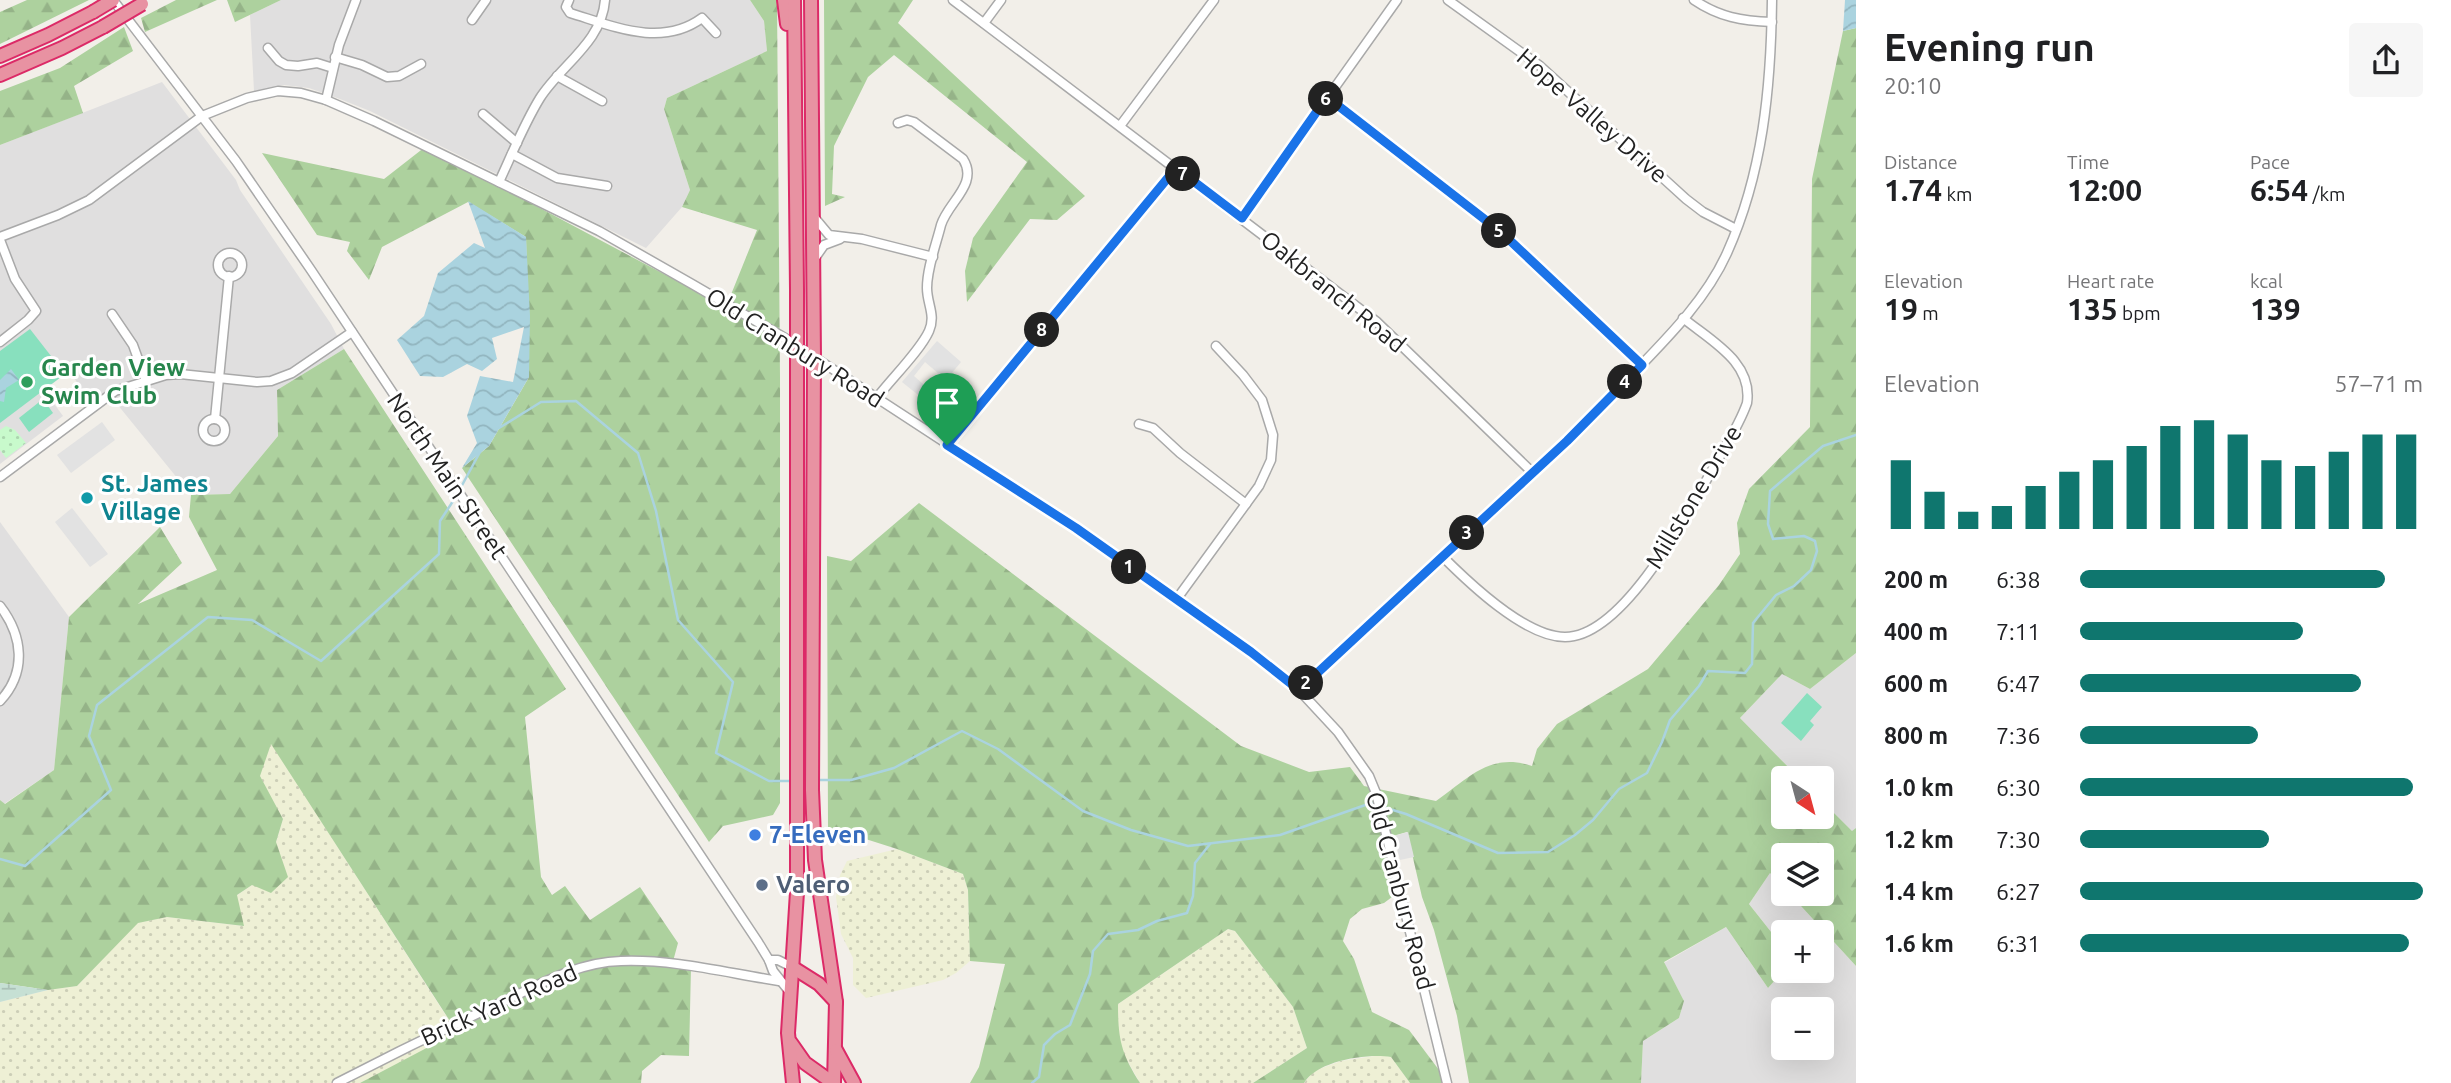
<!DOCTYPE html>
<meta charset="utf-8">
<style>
:root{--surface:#fff;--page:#f6f6f6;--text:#202124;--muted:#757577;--accent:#0f766e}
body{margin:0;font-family:Ubuntu,sans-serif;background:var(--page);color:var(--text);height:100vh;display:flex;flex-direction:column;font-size:26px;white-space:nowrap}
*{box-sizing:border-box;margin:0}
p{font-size:23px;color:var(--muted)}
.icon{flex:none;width:38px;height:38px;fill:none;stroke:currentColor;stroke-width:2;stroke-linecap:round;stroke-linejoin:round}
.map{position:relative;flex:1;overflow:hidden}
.panel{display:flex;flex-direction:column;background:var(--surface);width:595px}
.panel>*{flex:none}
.needle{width:46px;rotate:144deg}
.controls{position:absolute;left:1771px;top:766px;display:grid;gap:14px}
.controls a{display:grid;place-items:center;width:63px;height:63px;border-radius:7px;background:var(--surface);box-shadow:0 7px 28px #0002;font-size:35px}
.pin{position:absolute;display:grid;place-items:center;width:60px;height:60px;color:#fff;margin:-72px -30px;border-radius:50% 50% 50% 0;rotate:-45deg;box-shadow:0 0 7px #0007}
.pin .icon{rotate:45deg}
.km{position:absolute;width:35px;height:35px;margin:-18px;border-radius:50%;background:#222;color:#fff;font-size:19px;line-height:35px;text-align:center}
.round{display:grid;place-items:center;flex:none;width:74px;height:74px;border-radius:7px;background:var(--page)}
.summary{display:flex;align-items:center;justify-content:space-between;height:119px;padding:0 28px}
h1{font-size:38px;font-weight:700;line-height:52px}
.stats{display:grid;grid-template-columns:repeat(3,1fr);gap:10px;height:119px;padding:7px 28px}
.stats div{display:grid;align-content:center}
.stats b{font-size:30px;font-weight:700}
.stats small{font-size:19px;font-weight:400}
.stats p{font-size:19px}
.chart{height:196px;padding:14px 28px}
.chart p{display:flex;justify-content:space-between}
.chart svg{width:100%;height:126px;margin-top:7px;stroke:var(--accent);stroke-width:6}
ul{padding:0 28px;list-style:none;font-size:23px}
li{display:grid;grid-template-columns:112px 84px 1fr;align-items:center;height:52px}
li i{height:18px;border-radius:9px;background:var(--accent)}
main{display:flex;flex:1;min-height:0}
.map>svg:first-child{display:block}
</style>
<main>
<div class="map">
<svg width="1856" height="1083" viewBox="0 0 1856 1083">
<defs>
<pattern id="farmland-dots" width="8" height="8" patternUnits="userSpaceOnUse" patternTransform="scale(1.75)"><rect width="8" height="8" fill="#eef0d5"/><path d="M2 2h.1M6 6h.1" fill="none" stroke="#ccceb7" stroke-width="1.8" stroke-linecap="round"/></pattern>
<pattern id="forest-firs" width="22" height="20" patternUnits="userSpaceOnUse" patternTransform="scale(1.75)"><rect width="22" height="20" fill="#add19e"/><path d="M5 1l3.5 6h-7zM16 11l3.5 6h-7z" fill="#95b388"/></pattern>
<pattern id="wetland-marsh" width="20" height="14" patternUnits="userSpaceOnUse" patternTransform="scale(1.75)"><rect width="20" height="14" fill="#c6e0d4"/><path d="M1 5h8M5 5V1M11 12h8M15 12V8" fill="none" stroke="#aac0b6"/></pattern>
<pattern id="park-dots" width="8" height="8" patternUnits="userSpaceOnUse" patternTransform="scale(1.75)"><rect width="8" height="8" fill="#c8facc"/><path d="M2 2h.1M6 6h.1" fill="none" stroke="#acd6af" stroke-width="1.8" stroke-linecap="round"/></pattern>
<pattern id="water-waves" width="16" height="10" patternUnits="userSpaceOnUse" patternTransform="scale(1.75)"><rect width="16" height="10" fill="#aad3df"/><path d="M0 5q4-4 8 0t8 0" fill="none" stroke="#92b5bf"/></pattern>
</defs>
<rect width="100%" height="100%" fill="#f2efe9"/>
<g fill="#e0dfdf" fill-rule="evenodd">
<polygon points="281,0 750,0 764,21 767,51 667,98 664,109 690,190 682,207 646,248 370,111 340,99 309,88 284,85 254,91 250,15"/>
<polygon points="162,82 236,180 240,190 331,324 344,349 277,390 278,436 230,494 191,495 117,404 113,388 91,402 69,371 44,390 63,416 0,464 0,145"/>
<polygon points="0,522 69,617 54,770 4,804 0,800"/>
<polygon points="1856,653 1856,828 1853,832 1822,801 1822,779 1800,779 1740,718 1782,674 1810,689"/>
<path d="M1770,873L1783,887V894H1790L1856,966V1083H1641L1643,1041L1679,1018L1684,1001L1664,963L1726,927L1768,988L1783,971H1822V933H1783V947L1749,904ZM1783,1010H1822V1048H1783Z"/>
</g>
<g fill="url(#farmland-dots)">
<polygon points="271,743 457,1033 360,1083 0,1083 0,1002 48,990 77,986 137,923 167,917 243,926 236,896 252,885 276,842 283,819 259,776"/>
<polygon points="897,849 963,874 968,890 970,961 956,973 943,980 866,998 853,985 853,958 841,934 836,897 840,875 847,861"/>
<polygon points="1228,929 1235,931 1293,1007 1307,1048 1253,1083 1140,1083 1123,1053 1118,1031 1118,1004"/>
<polygon points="1381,1055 1391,1057 1410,1083 1304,1083 1314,1071 1341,1061"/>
</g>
<g fill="url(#forest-firs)">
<polygon points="27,0 89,0 0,44 0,12"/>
<polygon points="176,0 217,0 145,32 141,18"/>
<polygon points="227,0 281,0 235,22"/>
<polygon points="750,0 777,0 780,378 780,803 773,815 723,826 709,842 462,468 489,446 529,377 526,237 468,202 382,247 369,280 347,251 350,242 317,235 262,153 384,179 425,147 726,307 757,230 682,207 690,190 664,109 667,98 767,51 764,21"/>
<polygon points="824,0 913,0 898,23 1085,196 1057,220 1030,219 967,302 965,271 973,238 1027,162 894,55 868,77 834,146 832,194 845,197 825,206"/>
<polygon points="124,27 133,51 74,86 83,113 0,145 0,91 60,68"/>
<path d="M1856,28V653L1810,689L1782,674L1740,718L1800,779H1783V817H1822V801L1852,831L1856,828V966L1790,894H1822V856H1783V887L1770,873L1749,904L1783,947V971L1768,988L1726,927L1664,962L1684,1001L1679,1018L1643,1041L1641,1083H1469L1457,1016L1434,930L1422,897L1407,832L1382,839L1400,891L1384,903L1362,909L1350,919L1343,941L1354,959L1372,1012L1409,1030L1442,1074L1443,1083H1410L1391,1057C1366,1053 1317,1061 1304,1083H1253L1307,1048L1293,1007L1235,931L1228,929L1118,1004C1118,1039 1121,1053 1140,1083H970L979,1067L1005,964L970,961L968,890L963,874L897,849L828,827L827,556L851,561L919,503L1241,746L1309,772L1350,767L1364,786L1436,801C1469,778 1490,752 1532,766L1537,749L1557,724L1648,669L1719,585L1740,554L1737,523L1749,489L1810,427L1812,179L1843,31Z"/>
<polygon points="344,349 566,689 525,717 541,877 552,895 565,886 590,920 640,887 678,943 672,965 691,967 689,1056 661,1055 642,1071 641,1083 360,1083 457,1032 271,744 260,776 283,819 276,842 288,877 271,893 252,885 237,895 244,926 167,917 138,923 77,986 48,990 0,983 0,800 5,804 54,770 69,617 160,527 182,563 138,604 217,570 189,517 191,495 230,494 278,436 277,390"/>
</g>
<polygon fill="url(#wetland-marsh)" points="0,983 48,990 0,1002"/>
<polygon fill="url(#park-dots)" points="6,426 15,430 26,443 6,458 0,450 0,430"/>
<g fill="#88e0be">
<polygon points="30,329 65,374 0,423 0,351"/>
<polygon points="43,399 53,413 29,432 19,418"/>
<polygon points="1807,693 1822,707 1810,721 1814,725 1801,741 1781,723"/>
</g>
<g fill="#e2e2e2">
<polygon points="937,341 961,362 946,380 925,362 914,376 934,394 927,402 902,382"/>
<polygon points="102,422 115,440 71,473 57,455"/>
<polygon points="72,508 108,554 90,567 55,522"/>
<polygon points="1408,832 1414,857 1400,860 1394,836"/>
</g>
<g fill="url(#water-waves)">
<polygon points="1845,0 1856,0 1856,28 1843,31"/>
<polygon points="468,201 526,237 530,316 529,377 489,446 462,468 477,443 467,416 480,376 513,382 524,327 492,338 497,359 482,371 467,364 443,377 420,376 397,340 424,316 438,273 474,243 485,248"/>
<polygon points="11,369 19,380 6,388 4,402 0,401 0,380"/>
</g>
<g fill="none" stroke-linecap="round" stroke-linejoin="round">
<g stroke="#aad3df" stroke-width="2.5">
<polyline points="499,428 541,402 576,401 638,453 656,511 678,620 733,682 716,753 769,781 794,781"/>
<polyline points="460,489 480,452"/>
<polyline points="815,780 851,780 894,768 962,731 998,749 1083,811 1131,830 1188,846 1280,835 1371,803 1377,805"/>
<polyline points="1383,807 1406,814 1498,853 1548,852 1575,835 1593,820 1619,789 1647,773 1662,742 1670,720 1699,686 1708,671 1745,673 1752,664 1753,623 1776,595 1794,586 1811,570 1817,551 1815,541 1804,536 1773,539 1768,524 1770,491 1823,446 1856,435"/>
<polyline points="0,859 25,866 111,790 89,736 97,705 208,617 252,620 321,661 439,554 440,521 457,495"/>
<polyline points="1032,1083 1039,1077 1044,1045 1055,1034 1070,1025 1090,974 1093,951 1108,934 1138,930 1157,921 1187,913 1193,896 1195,863 1210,844"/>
</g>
<g stroke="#a9a9a9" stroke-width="11">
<g id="minor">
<polyline points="113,0 236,161 311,270 758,942 769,960 773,971 789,991"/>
<path d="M569,0L566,7L570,13C613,26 661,48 702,18L716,33"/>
<polyline points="953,0 1377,322 1533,473"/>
<polyline points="1448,0 1540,66 1686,199 1703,212 1736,229"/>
<path d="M1694,0C1719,17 1742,21 1772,22"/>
<polyline points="472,20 486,0"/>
<polyline points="984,23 1001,0"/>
<polyline points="268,48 279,61 286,65 298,66 317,63 333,68"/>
<polyline points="335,57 362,65 387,77 399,76 421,64"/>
<polyline points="557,76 602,101"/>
<polyline points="1327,98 1501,232 1642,365"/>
<polyline points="326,100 339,45 356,0"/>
<polyline points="483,114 517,143"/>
<polyline points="1120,126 1214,0"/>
<polyline points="512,154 557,178 607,186"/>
<path d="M499,182C512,154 524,124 540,98C561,65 602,42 605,0"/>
<polyline points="814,217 829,235 862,239 933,257"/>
<polyline points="1242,218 1397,0"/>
<polyline points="0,237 58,215 89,200 202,116 247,98 278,91 301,93 326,100 374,121 599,231 692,284 785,338 1076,528 1251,652 1299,690 1338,732 1369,776 1376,793 1447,1083"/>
<polyline points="0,240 15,279 36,311 28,320 0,342"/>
<circle cx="230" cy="265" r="12"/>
<polyline points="815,258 824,245 840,239"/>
<polyline points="112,314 133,345 146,381"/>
<path d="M876,399C891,379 920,351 929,331C936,315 927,304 927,288C927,268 936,245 941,225C948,202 979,184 963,159L914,122L907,120L898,123"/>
<polyline points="215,419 229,276"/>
<circle cx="214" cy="430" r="11"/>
<polyline points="1139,424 1153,428 1180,453 1246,504"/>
<polyline points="947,445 1176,168"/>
<polyline points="0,477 115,391 166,375 180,374 257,382 271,381 292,373 352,332"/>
<path d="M1442,556C1469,583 1525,637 1565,637C1623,637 1687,515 1712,470C1724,448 1739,426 1747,403C1753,362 1711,341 1683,318"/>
<polyline points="1176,600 1259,486 1271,460 1273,435 1262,400 1243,375 1216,346"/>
<path d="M0,606C23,636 27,672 0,701"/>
<path d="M1299,690C1405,587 1521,493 1622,385C1660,345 1704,304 1727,253C1763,173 1771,87 1772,0"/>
<polyline points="769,960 778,960 792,967"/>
<path d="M337,1083C389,1056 442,1030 496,1005C535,987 576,962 621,961C674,959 727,973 779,981"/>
</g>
</g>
<g stroke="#dc2a67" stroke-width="16">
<g id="highway">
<polyline points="784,0 787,24"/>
<polyline points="811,0 814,358 812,790 815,860 836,1002 834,1083"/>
<polyline points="0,56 48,35 93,12"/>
<polyline points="0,75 62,48 103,27"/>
<polyline points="792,967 819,984 836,1002"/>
<polyline points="791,1043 805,1063 833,1083"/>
<polyline points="836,1050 854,1083"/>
<polyline points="793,1083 788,1033 797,892 797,290 794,0"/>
</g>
</g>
<use href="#minor" stroke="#fff" stroke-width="8"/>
<use href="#highway" stroke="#e892a2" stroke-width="12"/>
<g stroke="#dc2a67" stroke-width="16" stroke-linecap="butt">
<g id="highway-bridge">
<polyline points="93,12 113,0"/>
<polyline points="103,27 142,4"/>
</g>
</g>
<use href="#highway-bridge" stroke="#e892a2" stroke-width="12"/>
</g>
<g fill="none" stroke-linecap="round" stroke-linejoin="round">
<g stroke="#fff" stroke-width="14">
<polygon id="route" points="1327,97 1501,232 1642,365 1567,441 1299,690 1251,652 1076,528 947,445 1176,168 1242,218"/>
</g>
<use href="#route" stroke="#1a73e8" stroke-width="9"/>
</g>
<circle fill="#2e9e5b" stroke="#fff" stroke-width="2.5" cx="27" cy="382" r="7"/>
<circle fill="#0f9aa8" stroke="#fff" stroke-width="2.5" cx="87" cy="498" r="7"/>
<circle fill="#3f7fe0" stroke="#fff" stroke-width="2.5" cx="755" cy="835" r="7"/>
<circle fill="#5c6f8a" stroke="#fff" stroke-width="2.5" cx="762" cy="885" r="7"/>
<g text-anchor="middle" stroke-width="6" stroke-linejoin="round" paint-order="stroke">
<g font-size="24" fill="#222" stroke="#fff">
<text transform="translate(1592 116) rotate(41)" y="8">Hope Valley Drive</text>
<text transform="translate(1333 292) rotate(39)" y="8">Oakbranch Road</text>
<text transform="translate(795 348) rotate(32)" y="8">Old Cranbury Road</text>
<text transform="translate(447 476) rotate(56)" y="8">North Main Street</text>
<text transform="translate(1694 497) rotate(-59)" y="8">Millstone Drive</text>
<text transform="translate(1400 891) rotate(75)" y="8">Old Cranbury Road</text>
<text transform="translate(499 1005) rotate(-24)" y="8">Brick Yard Road</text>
</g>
<g font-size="24" font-weight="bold" fill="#27864d" stroke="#fff" text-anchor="start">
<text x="41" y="376">Garden View<tspan x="41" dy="28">Swim Club</tspan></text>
</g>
<g font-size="24" font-weight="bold" fill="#0d838f" stroke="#fff" text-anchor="start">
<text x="101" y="492">St. James<tspan x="101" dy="28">Village</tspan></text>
</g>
<g font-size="24" font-weight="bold" fill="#366cbe" stroke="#fff" text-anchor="start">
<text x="769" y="843">7-Eleven</text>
</g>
<g font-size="24" font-weight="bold" fill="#4e5e75" stroke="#fff" text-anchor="start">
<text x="776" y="893">Valero</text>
</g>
</g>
</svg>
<div class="controls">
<a><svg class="needle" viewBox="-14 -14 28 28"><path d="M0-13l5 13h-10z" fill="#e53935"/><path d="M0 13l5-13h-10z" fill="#757577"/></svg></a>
<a><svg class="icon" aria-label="layers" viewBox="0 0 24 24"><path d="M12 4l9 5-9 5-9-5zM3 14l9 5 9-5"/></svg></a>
<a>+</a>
<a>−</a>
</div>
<div class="pin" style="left:947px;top:445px;background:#1e9e55"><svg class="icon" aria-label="arrive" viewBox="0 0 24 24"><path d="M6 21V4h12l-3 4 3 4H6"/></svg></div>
<b class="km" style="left:1129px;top:567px">1</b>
<b class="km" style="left:1306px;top:683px">2</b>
<b class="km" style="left:1467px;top:533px">3</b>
<b class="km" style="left:1625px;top:382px">4</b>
<b class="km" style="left:1499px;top:231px">5</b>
<b class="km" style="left:1326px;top:99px">6</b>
<b class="km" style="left:1183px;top:174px">7</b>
<b class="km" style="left:1042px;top:330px">8</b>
</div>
<section class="panel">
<div class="summary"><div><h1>Evening run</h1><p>20:10</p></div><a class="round"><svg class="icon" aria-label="share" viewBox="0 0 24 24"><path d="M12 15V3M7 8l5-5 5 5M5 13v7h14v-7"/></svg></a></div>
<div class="stats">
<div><p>Distance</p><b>1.74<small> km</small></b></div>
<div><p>Time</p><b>12:00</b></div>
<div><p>Pace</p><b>6:54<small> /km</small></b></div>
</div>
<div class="stats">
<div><p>Elevation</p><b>19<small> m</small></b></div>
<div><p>Heart rate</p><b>135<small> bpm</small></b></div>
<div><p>kcal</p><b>139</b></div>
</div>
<div class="chart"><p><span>Elevation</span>57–71 m</p>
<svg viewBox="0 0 160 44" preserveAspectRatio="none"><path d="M5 44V20M15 44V31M25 44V38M35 44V36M45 44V29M55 44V24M65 44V20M75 44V15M85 44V8M95 44V6M105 44V11M115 44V20M125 44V22M135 44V17M145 44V11M155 44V11"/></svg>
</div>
<ul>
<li><b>200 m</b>6:38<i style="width:89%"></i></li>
<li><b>400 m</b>7:11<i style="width:65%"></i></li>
<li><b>600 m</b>6:47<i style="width:82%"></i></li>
<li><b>800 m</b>7:36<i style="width:52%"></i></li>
<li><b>1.0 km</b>6:30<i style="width:97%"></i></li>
<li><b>1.2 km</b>7:30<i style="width:55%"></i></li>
<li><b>1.4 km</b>6:27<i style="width:100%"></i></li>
<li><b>1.6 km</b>6:31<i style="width:96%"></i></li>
</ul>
</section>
</main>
